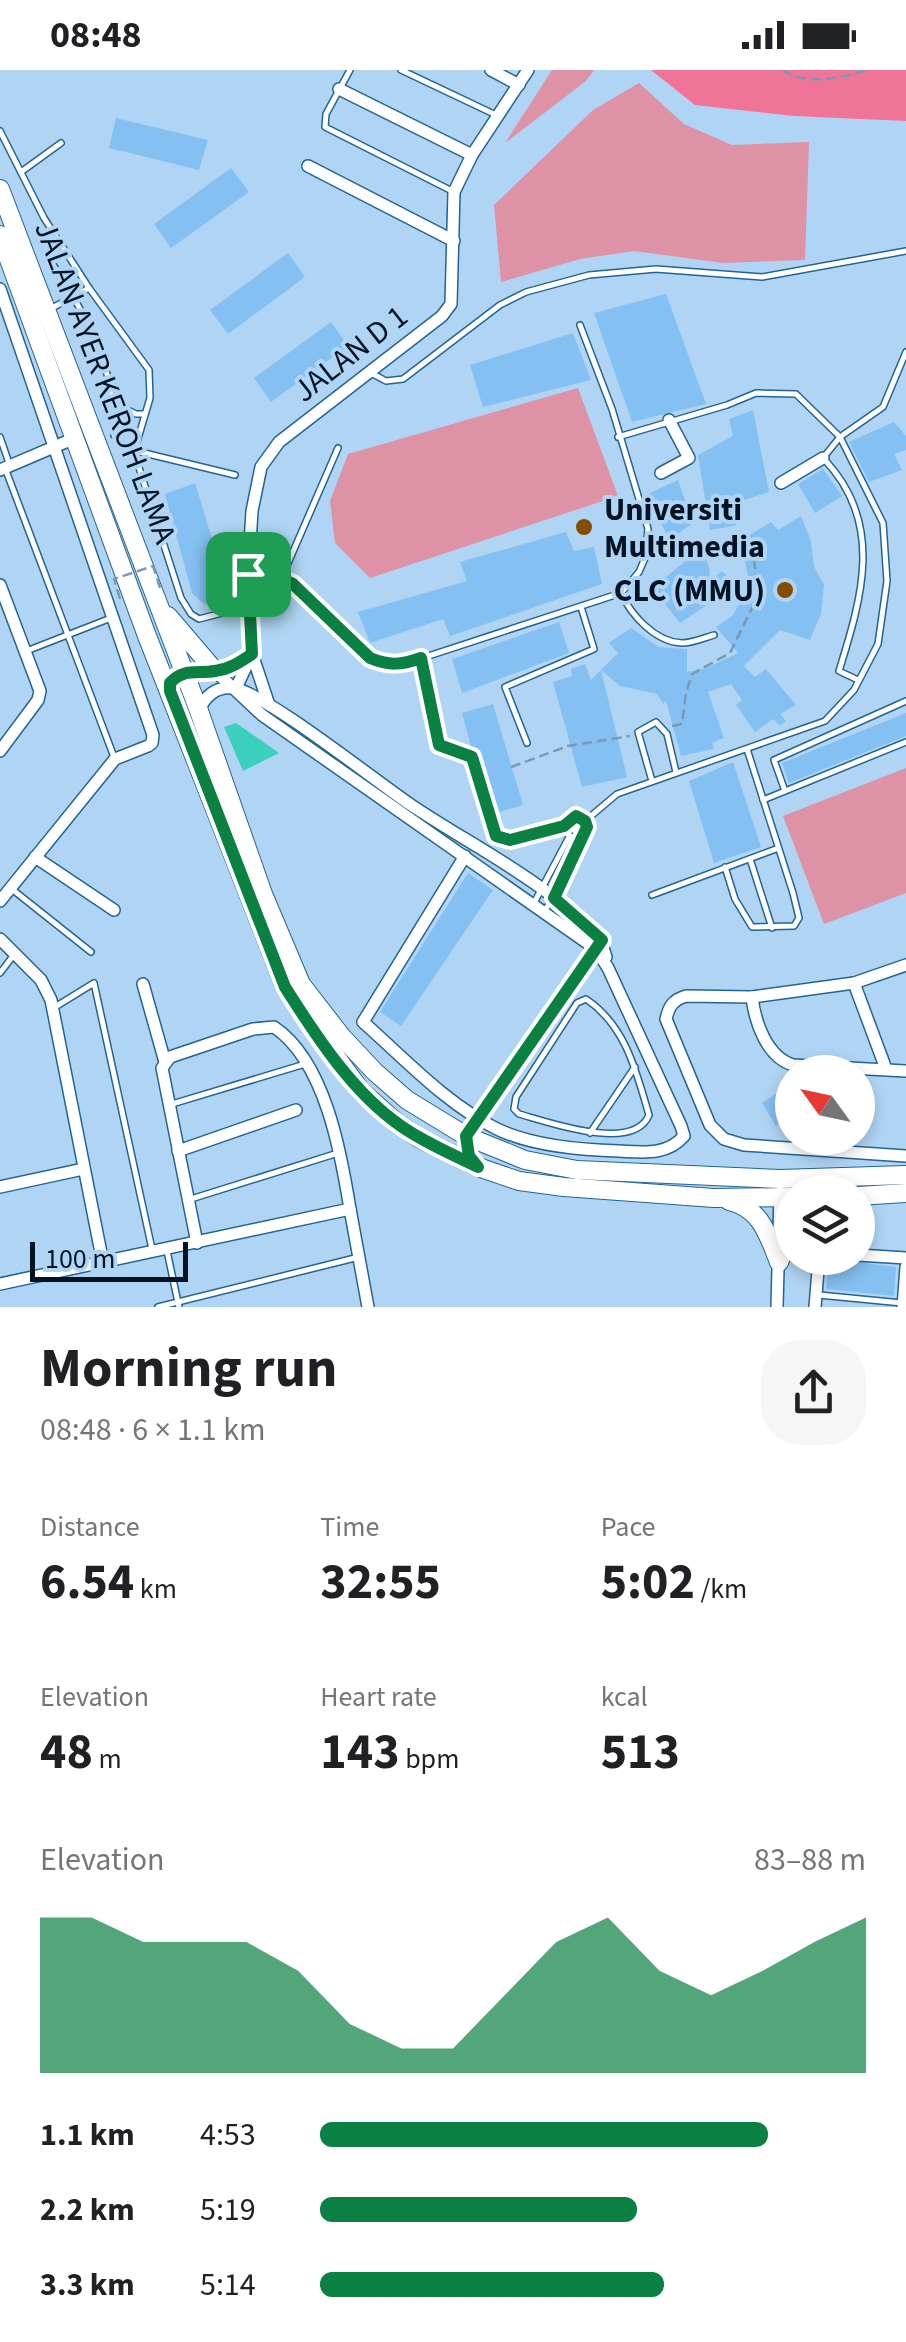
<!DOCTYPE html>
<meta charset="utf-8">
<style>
:root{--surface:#fff;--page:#f6f6f6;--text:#202124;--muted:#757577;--accent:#0b8043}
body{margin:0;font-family:"Source Sans 3",sans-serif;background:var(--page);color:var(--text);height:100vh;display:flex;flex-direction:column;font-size:38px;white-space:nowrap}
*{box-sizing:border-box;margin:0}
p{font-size:32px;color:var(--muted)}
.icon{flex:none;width:55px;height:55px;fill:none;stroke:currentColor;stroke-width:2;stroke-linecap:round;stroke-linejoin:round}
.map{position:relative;height:1237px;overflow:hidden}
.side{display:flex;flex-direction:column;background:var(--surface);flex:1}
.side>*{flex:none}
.needle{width:65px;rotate:303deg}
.fabs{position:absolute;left:775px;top:985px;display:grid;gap:20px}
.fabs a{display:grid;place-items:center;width:100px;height:100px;border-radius:50%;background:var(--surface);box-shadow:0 5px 15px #0003;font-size:50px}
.scale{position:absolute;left:30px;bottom:25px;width:158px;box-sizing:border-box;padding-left:10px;border:5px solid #001325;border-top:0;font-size:28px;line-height:35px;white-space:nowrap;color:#001325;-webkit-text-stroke:8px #b0d5f4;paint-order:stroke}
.pin{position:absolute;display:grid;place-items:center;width:85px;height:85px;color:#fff;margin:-42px;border-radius:20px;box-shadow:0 5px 15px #0006}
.round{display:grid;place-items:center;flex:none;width:105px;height:105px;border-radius:40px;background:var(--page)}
.headline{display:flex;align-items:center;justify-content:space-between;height:170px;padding:0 40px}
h1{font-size:55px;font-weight:700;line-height:75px}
.figures{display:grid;grid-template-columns:repeat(3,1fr);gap:15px;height:170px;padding:10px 40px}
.figures div{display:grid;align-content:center}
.figures b{font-size:50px;font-weight:700}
.figures small{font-size:28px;font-weight:400}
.figures p{font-size:28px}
.chart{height:280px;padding:20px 40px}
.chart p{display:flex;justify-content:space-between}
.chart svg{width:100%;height:180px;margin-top:10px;fill:var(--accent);opacity:.7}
ul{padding:0 40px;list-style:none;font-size:32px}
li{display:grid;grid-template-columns:160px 120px 1fr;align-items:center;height:75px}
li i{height:25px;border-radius:12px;background:var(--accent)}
.status{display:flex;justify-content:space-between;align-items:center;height:70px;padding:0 50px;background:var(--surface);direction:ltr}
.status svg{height:28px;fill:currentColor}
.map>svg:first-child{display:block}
</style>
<div class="status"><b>08:48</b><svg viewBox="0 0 49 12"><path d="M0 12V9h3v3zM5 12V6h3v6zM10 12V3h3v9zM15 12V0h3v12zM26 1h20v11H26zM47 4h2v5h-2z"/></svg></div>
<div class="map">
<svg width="906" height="1237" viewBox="0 0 906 1237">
<rect width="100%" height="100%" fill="#b0d5f4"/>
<g fill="#de92a5">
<polygon points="552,0 594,0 586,11 505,73"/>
<polygon points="639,13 684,54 732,75 809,72 805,190 723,193 634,181 580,189 501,212 494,135 593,40"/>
<polygon points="578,318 618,426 370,508 335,473 330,431 348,384"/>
<polygon points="906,698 906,823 824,854 783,746"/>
</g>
<polygon fill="#ef7498" points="651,0 906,0 906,51 794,46 695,35"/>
<polygon fill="#3bcfbe" points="236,653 279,683 243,701 224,657"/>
<g fill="#84c0f1">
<polygon points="116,48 208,70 199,100 109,78"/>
<polygon points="231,98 249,122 171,178 154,154"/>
<polygon points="288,183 305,207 228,264 210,240"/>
<polygon points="666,224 706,334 632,352 594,243"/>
<polygon points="331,252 348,276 271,332 254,308"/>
<polygon points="573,263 591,310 483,337 470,295"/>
<polygon points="753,340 769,422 732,434 737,455 710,460 698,385 733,366 729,349"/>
<polygon points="894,352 906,366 906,380 894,384 902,400 869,412 849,372"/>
<polygon points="823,399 842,426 815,443 798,414"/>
<polygon points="678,410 693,453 669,470 648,424"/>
<polygon points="195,413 227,517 228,526 222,533 213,536 204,534 192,523 165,424"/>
<polygon points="801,446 811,471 814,497 824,514 821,544 810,570 780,560 744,596 755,607 766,599 796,635 780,644 786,651 780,656 773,649 755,662 736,635 742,630 731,614 708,622 724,668 712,673 714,679 681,686 666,631 663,634 657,624 620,616 601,600 618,583 609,573 631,558 659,577 687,579 687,602 706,598 738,583 716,557 732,546 745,525 748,508 745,491 737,473 771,452 778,460"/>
<polygon points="566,462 574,481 594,477 602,514 450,566 443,549 370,573 358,542 467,511 460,492"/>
<polygon points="702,478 710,500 708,513 722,501 726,505 719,527 680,553 652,518"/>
<polygon points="559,552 569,583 462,623 452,589"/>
<polygon points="585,594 591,610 601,600 627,707 582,717 553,612 572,606 571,599"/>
<polygon points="493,634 523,735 496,743 478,685 472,680 462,643"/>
<polygon points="906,643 906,666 789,713 782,693"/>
<polygon points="733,692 761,777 714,793 689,711"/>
<polygon points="468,803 493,820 401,956 380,942"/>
<polygon points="785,1018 792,1029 792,1046 776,1056 762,1033"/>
<polygon points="829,1188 896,1197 894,1226 826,1219"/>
</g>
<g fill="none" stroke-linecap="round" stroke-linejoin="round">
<g stroke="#236492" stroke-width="8">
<g id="service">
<polyline points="350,0 326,44 325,57 452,121"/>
<polyline points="401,0 496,45"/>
<polyline points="0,61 44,148 89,218 149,300 150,328 134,382 181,528 191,544 199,549 249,536"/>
<polyline points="21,102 61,73"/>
<path d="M50,190C88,248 115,294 114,365"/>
<polyline points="52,238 89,218"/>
<polyline points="371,303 386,311 403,309 500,235 526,222 589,205 656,199 762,207 906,181"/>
<polyline points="114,333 136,344 144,344"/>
<polyline points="0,367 9,393"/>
<polyline points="136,381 235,405"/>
<polyline points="5,398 114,687"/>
<path d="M248,504C259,504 269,502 280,506C326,526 340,593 401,595L621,523L639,502L645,488L648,459L612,339L580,255"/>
<polyline points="282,507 338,378"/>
<path d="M621,523C631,545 655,572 682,573C692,573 704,568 714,565"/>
<polyline points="29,580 111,548"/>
<polyline points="421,588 439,675 472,687 496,766 509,770 564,756 576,746 585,751 586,763 575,769 565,762 564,756"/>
<path d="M858,610L839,601C862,527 885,452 823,388L840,367L883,337L906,282"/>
<polyline points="527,673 505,617 594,579 581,537"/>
<polyline points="652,711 638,662 656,652 667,664 676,702"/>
<polyline points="785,721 774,690 906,631"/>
<polyline points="763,730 906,672"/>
<polyline points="585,751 617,724 825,651 854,620 878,574 887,511 883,453 840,367 796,324 756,323 727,335 618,367"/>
<polyline points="750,789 772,858"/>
<polyline points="725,797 735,829 752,857 794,856 799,848 793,823 747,679"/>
<polyline points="13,820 91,882"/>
<polyline points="652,825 776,779"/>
<polyline points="534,833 569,767"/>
<polyline points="544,841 554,828 581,768"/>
<polyline points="0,903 13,886"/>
<path d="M586,929C626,956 636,1001 649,1045C634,1083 548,1052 519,1044L514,1039L516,1027L577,933Z"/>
<polyline points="55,937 94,913 152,1179"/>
<polyline points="172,1034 305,994"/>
<polyline points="590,1063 635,997"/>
<polyline points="191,1129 338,1083"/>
<polyline points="167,1181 179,1237"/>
<polyline points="819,1225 902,1233"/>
<polyline points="158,1237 359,1187"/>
</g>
</g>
<g stroke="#236492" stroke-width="14">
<g id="minor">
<polyline points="491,0 519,15"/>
<polyline points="339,19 472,85"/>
<polyline points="308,96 454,171"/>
<polyline points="0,219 153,665 152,673 148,676 115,689 0,831"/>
<polyline points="0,400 75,368"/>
<polyline points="661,403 689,388 669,350"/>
<polyline points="781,413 823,388"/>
<polyline points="0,515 40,621 38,630 0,681"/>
<path d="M215,601L262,645L596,879L608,898L681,1056L684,1066C667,1086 642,1082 619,1081C581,1080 532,1076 497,1059C446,1034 405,989 363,952L465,786"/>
<polyline points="236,618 252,584 248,504 252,441 261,397 279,372 442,246 451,234 454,122 472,85 528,0"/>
<path d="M170,621V613C183,598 197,603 215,601C230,599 240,592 252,584L269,635"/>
<path d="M199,641C204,627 216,616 233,618C264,622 378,713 411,735C457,766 508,792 552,826C572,842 600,861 606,887"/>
<polyline points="35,787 114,840"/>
<polyline points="0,869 41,910 51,930 103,1193"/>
<path d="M906,895L854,913L752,927L686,926C673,930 669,936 666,949L710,1055L724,1069L744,1075L906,1086"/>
<polyline points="854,913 886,999"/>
<polyline points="143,914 165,992"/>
<path d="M752,927C755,953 767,987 793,995L906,1001"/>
<polyline points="466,1066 597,877"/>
<polyline points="178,1081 296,1040"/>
<polyline points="0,1117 83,1099"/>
<path d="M197,1173L162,998L170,987L253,959L274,957C325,991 341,1083 350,1139"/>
<polyline points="858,1185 906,1188"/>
<polyline points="0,1214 350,1139 368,1237"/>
<polyline points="777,1237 780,1123"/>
<polyline points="815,1237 819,1188"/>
<polyline points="903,1237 906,1197"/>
</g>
</g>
<g stroke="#236492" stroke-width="20">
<g id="primary">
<polyline points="0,119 199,641 263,824 301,914 342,967 375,1002 407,1030 466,1066 525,1090 577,1100 780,1109 906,1105"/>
<polyline points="0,165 147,566 285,917 361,1021 397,1053 419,1068 478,1097 519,1111 564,1117 714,1128 792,1127"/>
<polyline points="168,546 215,601"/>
<polyline points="858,1126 906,1123"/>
<path d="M729,1131C761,1138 768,1165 779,1192"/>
<polyline points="779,1192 792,1164"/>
</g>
</g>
<g stroke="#7999b4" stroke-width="2.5" stroke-dasharray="10 5" stroke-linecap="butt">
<path d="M783,0C805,16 842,8 866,0"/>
<polyline points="672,656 682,654 686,623 692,604 730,583 752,538 758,517 754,491 746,475"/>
<polyline points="511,697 568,676 630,666"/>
</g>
<use href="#service" stroke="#fff" stroke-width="5"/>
<use href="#minor" stroke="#fff" stroke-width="11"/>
<use href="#primary" stroke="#fff" stroke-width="18"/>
<polyline stroke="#7999b4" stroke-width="2.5" stroke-dasharray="10 5" stroke-linecap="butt" points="120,529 114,509 153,496 161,521"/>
</g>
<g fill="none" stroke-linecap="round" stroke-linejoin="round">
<g stroke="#fff" stroke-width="20">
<path id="route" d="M269,503L293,514L370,588C389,596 401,595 421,588L439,675L472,687L496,766L510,770L564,756L576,746L585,751L587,757L554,828L602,870L466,1066L469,1086L478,1097C452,1084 425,1073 401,1056C353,1023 316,966 285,917L170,621V613C183,598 197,604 215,601C230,599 240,592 252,584L248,504Z"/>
</g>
<use href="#route" stroke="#0b8043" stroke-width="12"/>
</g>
<g fill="#864d01" stroke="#b0d5f4" stroke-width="4">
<circle cx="584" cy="457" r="10"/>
<circle cx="785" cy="520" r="10"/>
</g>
<g text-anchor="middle" stroke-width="8" stroke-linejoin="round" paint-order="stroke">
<g font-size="32" fill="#001325" stroke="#b0d5f4">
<text transform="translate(350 283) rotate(-38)" y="11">JALAN D 1</text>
<text transform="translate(106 312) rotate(69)" y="11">JALAN AYER KEROH LAMA</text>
</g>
<g font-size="32" font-weight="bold" fill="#001325" stroke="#b0d5f4" text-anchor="start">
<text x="604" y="450">Universiti<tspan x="604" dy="37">Multimedia</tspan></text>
<text x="765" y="531" text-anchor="end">CLC (MMU)</text>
</g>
</g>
</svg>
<div class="fabs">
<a><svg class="needle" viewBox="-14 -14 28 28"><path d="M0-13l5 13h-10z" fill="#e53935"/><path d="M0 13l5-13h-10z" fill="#757577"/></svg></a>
<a><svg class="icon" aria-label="layers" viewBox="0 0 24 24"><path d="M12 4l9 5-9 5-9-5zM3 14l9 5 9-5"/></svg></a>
</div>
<div class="scale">100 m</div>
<div class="pin" style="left:248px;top:504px;background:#1e9e55"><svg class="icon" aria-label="arrive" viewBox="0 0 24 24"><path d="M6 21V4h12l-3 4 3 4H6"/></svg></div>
</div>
<section class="side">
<div class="headline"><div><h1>Morning run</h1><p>08:48 · 6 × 1.1 km</p></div><a class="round"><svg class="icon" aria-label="share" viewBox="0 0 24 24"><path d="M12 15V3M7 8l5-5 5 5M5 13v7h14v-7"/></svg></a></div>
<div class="figures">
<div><p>Distance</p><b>6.54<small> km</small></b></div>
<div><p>Time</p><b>32:55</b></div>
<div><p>Pace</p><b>5:02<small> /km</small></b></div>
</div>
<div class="figures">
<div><p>Elevation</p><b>48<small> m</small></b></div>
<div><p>Heart rate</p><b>143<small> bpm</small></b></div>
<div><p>kcal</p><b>513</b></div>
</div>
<div class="chart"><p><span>Elevation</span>83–88 m</p>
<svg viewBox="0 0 160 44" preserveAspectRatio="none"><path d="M0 44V6L10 6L20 12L30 12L40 12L50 19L60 32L70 38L80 38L90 25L100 12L110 6L120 19L130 25L140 19L150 12L160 6V44z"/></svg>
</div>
<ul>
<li><b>1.1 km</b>4:53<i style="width:82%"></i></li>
<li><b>2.2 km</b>5:19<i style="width:58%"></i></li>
<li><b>3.3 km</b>5:14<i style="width:63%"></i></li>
</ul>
</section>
